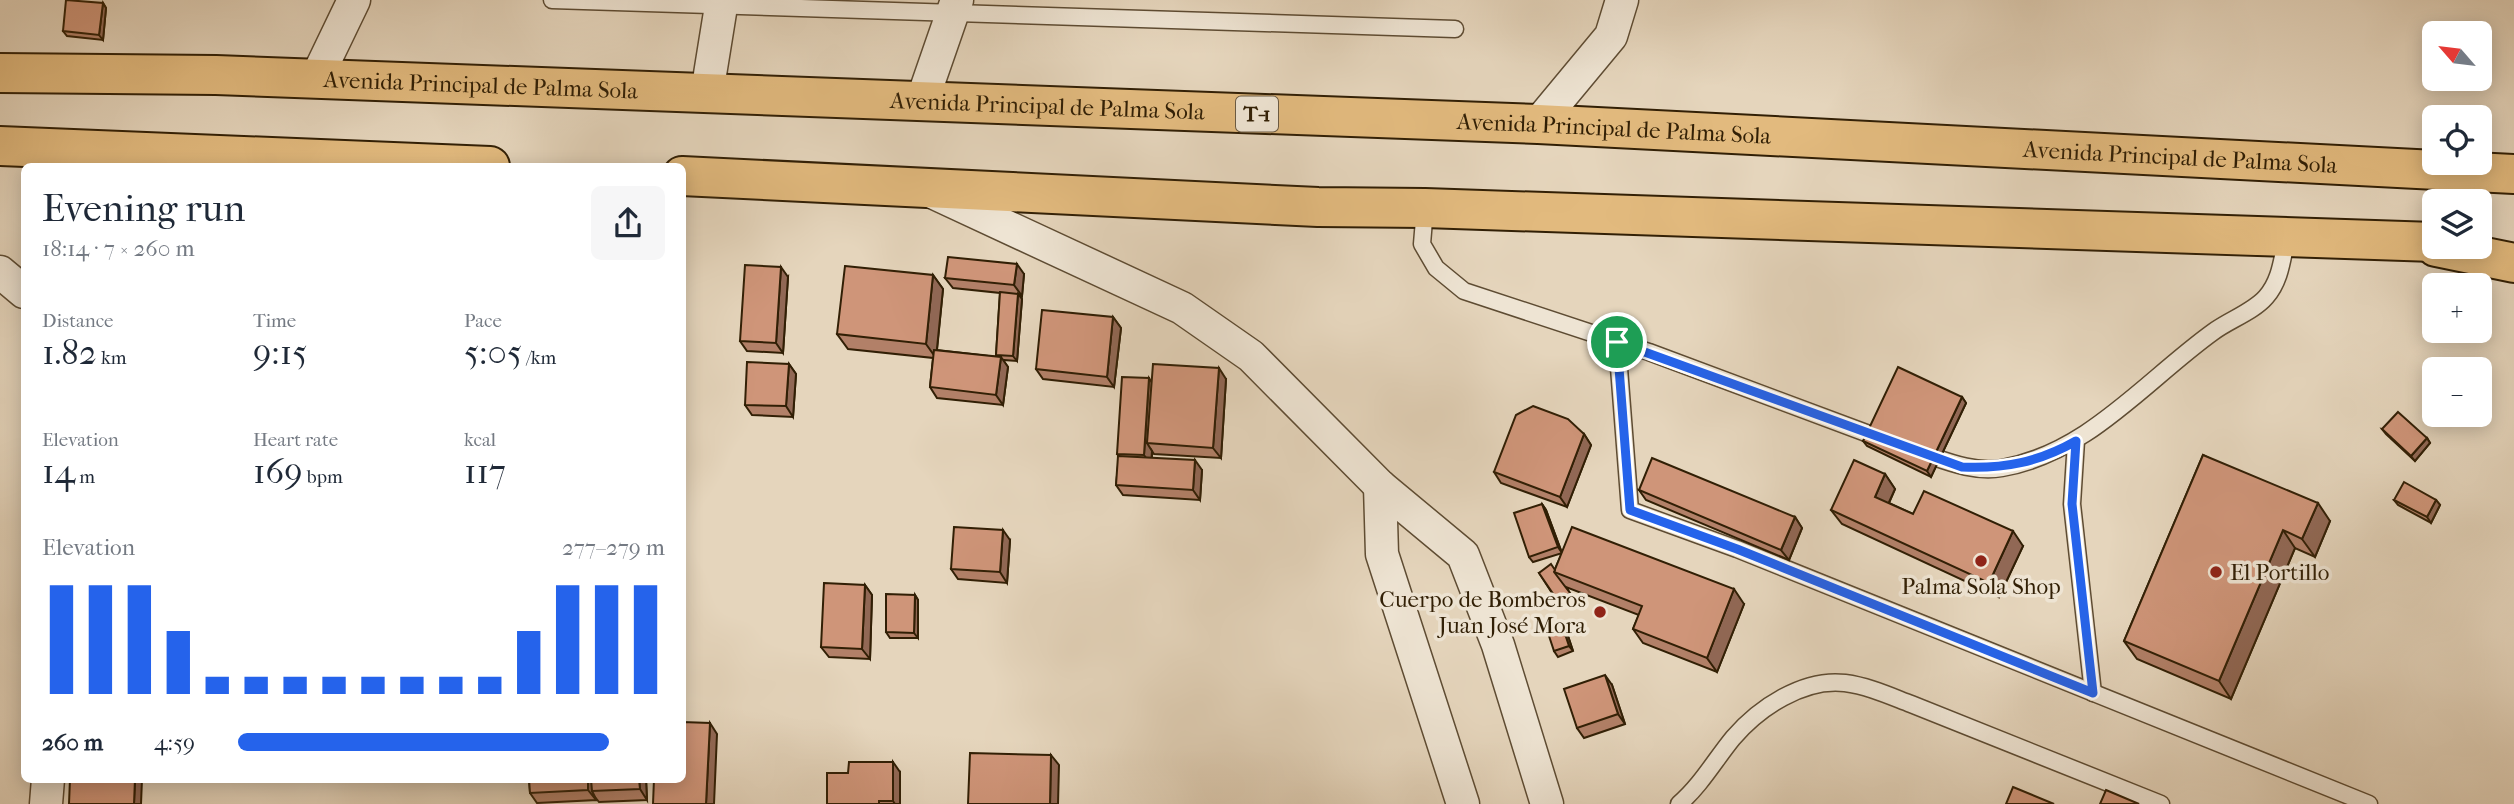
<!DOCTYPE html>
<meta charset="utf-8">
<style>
:root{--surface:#fff;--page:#f6f6f7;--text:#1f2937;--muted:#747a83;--accent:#2563eb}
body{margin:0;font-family:"IM FELL French Canon",serif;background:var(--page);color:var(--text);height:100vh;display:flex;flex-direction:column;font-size:26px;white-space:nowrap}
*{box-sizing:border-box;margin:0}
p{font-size:23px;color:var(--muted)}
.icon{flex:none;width:38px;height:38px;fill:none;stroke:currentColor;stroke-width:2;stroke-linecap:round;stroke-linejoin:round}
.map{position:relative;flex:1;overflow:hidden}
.details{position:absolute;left:21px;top:163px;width:665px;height:620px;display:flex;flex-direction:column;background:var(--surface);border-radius:10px;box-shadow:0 4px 18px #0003}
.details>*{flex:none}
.needle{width:46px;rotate:298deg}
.controls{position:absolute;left:2422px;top:21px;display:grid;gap:14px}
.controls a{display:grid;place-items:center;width:70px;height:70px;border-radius:10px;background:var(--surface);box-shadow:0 4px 18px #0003;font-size:35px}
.pin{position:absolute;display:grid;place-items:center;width:60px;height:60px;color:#fff;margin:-30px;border:4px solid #fff;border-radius:50%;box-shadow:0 2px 7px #0007}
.round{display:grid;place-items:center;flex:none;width:74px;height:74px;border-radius:10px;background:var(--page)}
.overview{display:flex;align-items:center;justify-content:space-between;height:119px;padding:0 21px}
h1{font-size:38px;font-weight:600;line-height:52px}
.figures{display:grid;grid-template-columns:repeat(3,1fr);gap:10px;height:119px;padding:7px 21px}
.figures div{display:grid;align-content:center}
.figures b{font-size:35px;font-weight:600}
.figures small{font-size:19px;font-weight:400}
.figures p{font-size:19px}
.chart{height:196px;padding:14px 21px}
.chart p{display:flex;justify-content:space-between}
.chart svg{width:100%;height:126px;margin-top:7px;stroke:var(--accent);stroke-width:6}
ul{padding:0 21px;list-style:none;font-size:23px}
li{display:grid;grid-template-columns:112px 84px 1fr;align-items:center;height:52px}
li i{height:18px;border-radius:9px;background:var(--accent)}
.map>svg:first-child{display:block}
</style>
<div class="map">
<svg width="2514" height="804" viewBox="0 0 2514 804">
<rect width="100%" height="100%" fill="#e5d5bc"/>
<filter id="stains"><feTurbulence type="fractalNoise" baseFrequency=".00286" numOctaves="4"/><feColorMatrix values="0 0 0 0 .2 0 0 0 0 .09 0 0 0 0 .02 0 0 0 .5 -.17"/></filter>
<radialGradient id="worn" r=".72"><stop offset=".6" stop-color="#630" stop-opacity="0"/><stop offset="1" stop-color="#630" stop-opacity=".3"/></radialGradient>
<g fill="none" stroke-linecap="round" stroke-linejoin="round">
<g stroke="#5e4c33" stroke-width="19">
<g id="service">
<polyline points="552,0 1455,29"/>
<polyline points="1425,208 1422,244 1436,268 1464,291 1649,352 1885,440"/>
<polyline points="1617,342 1630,510 1737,549 2369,804"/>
<polyline points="2076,441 2072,504 2093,693"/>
<path d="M1919,452C1946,461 1973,473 2002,468C2088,453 2145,381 2213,332C2229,320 2253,312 2266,297C2281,280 2282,258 2287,237"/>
<path d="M1679,804C1701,785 1715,760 1733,738C1759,708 1803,678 1845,683C1868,686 1890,696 1911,704L2161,804"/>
</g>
</g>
<g stroke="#5e4c33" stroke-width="35">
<g id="minor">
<polyline points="316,79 354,0"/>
<polyline points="707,93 722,0"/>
<polyline points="922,101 957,0"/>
<polyline points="1538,124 1611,36 1622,0"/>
<polyline points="930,191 1182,308 1251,356 1380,486 1463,555 1498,645 1547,804"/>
<polyline points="0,272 24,292"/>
<polyline points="1380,486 1382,554 1463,804"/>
<polyline points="46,804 48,779"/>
</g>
</g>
<g stroke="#311f05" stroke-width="42">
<g id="trunk">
<path id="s1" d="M0,73L216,75L1538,124L2514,174"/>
<polyline points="0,146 490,166"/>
<polyline points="682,176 1318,207 1425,208 2434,242"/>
<polyline points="2436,247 2514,263"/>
</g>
</g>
<use href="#service" stroke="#eee4d3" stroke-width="16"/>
<use href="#minor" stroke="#eee4d3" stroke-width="32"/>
<use href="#trunk" stroke="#e2ba7e" stroke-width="38"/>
</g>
<g fill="#b28068" stroke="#311f05" stroke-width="2">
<polygon points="103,3 106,8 103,40 67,36 63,31"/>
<polygon points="1024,274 1022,296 1019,295 1022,299 1017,361 1003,360 1008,367 1003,405 937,398 930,387 933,358 848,349 837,334 933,275 943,289 937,350 997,357 996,355 1000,293 953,288 945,278"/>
<polygon points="788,277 783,353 747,351 740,341"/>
<polygon points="1113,317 1121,328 1114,387 1043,379 1036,369"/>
<polygon points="789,364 796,374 793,417 752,415 745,405"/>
<polygon points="1226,379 1221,458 1154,454 1152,451 1152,458 1202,470 1200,500 1123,495 1116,485 1119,456 1117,454 1152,382"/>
<polygon points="1962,397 1966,403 1931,477 1867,446 1863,441"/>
<polygon points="2382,429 2427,438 2430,443 2415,461 2386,434"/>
<polygon points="1584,434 1591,445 1567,507 1501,483 1494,472"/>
<polygon points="2203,455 2330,521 2315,557 2295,548 2231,699 2137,659 2124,641"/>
<polygon points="1885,474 1895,489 1889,503 1913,514 2023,546 1999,597 1842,524 1831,510"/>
<polygon points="1639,490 1795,517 1802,528 1789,560 1646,500"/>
<polygon points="2394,500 2436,500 2440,505 2431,523 2398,505"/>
<polygon points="1542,504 1546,510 1562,553 1744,604 1717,672 1643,643 1633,629 1639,615 1566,587 1574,599 1561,607 1539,573 1555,569 1562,553 1533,562 1529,557"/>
<polygon points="1010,540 1007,583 958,579 951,569"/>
<polygon points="865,585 872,595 870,659 829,657 821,647"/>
<polygon points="915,595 918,600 918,638 890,638 886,632"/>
<polygon points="1567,633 1573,651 1558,657 1554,651"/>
<polygon points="1612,685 1625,724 1584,738 1577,728"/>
<polygon points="900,772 900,804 827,804"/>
<polygon points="529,779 646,779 647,800 599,802 595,797 596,800 537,803 530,793"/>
</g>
<g fill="#916855" stroke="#311f05" stroke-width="2">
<polygon points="103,3 106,8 103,40 99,35"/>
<polygon points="1017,264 1024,274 1022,296 1014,285"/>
<polygon points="781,267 788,277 783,353 776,343"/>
<polygon points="933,275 943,289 936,358 926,344"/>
<polygon points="1018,294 1022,299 1017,361 1013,356"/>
<polygon points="1113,317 1121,328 1114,387 1107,377"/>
<polygon points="1001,357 1008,367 1003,405 996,395"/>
<polygon points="789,364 796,374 793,417 786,406"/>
<polygon points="1219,368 1226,379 1221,458 1213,448"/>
<polygon points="1149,378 1156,389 1147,443 1152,451 1151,465 1144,455"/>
<polygon points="1962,397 1966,403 1931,477 1927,471"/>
<polygon points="1584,434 1591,445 1567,507 1560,497"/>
<polygon points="2427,438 2430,443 2415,461 2411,456"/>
<polygon points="1195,460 1202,470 1200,500 1193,490"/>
<polygon points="1885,474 1895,489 1885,511 1875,497"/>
<polygon points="2436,500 2440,505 2431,523 2427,517"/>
<polygon points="2318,503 2330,521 2315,557 2302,539"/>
<polygon points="1542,504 1546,510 1562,553 1558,547"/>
<polygon points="1795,517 1802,528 1789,560 1781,550"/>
<polygon points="1003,530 1010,540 1007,583 1000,572"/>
<polygon points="2283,530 2295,548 2231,699 2219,681"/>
<polygon points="2013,531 2023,546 1999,597 1989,583"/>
<polygon points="865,585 872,595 870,659 862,649"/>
<polygon points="1734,589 1744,604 1717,672 1707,658"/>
<polygon points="915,595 918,600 918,638 914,633"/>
<polygon points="1563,628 1567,633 1573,651 1569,646"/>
<polygon points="1605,675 1612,685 1625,724 1618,714"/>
<polygon points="710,723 717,734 714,804 706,804"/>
<polygon points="1051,755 1059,765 1058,804 1050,804"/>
<polygon points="893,762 900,772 900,804 895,804 893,801"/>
<polygon points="135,779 142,779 141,804 134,804"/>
<polygon points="588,779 595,779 592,791 595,797 596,800 588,790"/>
<polygon points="639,779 646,779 647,800 640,789"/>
</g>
<g fill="#cf9579" stroke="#311f05" stroke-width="2">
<polygon points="66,0 103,3 99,35 63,31"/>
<polygon points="948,257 1017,264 1014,285 945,278"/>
<polygon points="745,265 781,267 776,343 740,341"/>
<polygon points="845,266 933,275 926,344 837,334"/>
<polygon points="1000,292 1018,294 1013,356 996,355"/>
<polygon points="1042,310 1113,317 1107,377 1036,369"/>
<polygon points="934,350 1001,357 996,395 930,387"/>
<polygon points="747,362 789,364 786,406 745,405"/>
<polygon points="1153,364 1219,368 1213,448 1147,443"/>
<polygon points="1898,367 1962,397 1927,471 1863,441"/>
<polygon points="1122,377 1149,378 1144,455 1117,454"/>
<polygon points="1533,406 1568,419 1584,434 1560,497 1494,472 1516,415"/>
<polygon points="2398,412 2427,438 2411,456 2382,429"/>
<polygon points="2203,455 2318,503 2302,539 2283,530 2219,681 2124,641"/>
<polygon points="1118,456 1195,460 1193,490 1116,485"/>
<polygon points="1652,458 1795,517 1781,550 1639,490"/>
<polygon points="1854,460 1885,474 1875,497 1913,514 1924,491 2013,531 1989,583 1831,510"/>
<polygon points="2404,482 2436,500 2427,517 2394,500"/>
<polygon points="1542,504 1558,547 1529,557 1514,513"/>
<polygon points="954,527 1003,530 1000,572 951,569"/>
<polygon points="1572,527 1734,589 1707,658 1633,629 1642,606 1554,572"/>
<polygon points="1551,564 1555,570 1554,572 1570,593 1558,601 1539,573"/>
<polygon points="824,583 865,585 862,649 821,647"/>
<polygon points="886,594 915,595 914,633 886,632"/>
<polygon points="1563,628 1569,646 1554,651 1548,633"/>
<polygon points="1605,675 1618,714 1577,728 1564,689"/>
<polygon points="682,722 710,723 706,804 653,804 654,779 682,779"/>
<polygon points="970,753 1051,755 1050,804 968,804"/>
<polygon points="849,762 893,762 893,801 879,801 879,804 827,804 827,773 848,773"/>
<polygon points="70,779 135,779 134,804 69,804"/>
<polygon points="529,779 588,779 588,790 530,793"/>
<polygon points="591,779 639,779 640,789 592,791"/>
<polygon points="2013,787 2054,804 2006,804"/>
<polygon points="2106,790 2139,804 2100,804"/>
</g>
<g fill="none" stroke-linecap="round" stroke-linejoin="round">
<g stroke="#fff" stroke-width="14">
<path id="route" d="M1617,342L1962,467C2004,469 2039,462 2076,441L2072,504L2093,693L1737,549L1630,510Z"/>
</g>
<use href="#route" stroke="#2563eb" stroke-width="9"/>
</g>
<g fill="#8f2418" stroke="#eee4d3" stroke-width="2.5">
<circle cx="1981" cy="561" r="7"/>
<circle cx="2216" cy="572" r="7"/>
<circle cx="1600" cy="612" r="7"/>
</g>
<g text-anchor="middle" stroke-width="7" stroke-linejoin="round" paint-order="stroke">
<rect fill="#eee4d3" stroke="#6a5a43" stroke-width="2" x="1236" y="96.5" width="42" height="35" rx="5"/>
<g font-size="21" font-weight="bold" fill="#311f05">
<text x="1257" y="121">T-1</text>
</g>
<g font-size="23" fill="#311f05" stroke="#eee4d3">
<text dy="8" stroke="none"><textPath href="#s1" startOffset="481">Avenida Principal de Palma Sola</textPath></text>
<text dy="8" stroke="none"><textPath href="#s1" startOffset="1048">Avenida Principal de Palma Sola</textPath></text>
<text dy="8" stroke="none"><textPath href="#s1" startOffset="1615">Avenida Principal de Palma Sola</textPath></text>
<text dy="8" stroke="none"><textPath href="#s1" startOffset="2182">Avenida Principal de Palma Sola</textPath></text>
</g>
<g font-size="23" fill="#311f05" stroke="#eee4d3" text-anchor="start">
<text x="2230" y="580">El Portillo</text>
<text x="1981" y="594" text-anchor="middle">Palma Sola Shop</text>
<text x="1586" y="607" text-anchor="end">Cuerpo de Bomberos<tspan x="1586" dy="26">Juan José Mora</tspan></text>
</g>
</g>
<rect width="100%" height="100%" filter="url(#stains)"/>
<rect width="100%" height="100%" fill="url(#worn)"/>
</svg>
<div class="controls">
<a><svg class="needle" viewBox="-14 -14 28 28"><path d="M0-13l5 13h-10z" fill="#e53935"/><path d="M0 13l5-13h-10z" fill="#747a83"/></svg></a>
<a><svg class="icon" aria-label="locate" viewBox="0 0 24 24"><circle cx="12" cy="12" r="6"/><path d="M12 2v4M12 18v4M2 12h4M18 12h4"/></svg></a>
<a><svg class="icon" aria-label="layers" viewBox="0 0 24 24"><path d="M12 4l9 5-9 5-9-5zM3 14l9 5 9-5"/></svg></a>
<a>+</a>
<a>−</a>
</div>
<div class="pin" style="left:1617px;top:342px;background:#1e9e55"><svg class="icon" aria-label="arrive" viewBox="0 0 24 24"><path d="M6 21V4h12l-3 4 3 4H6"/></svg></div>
<section class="details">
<div class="overview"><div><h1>Evening run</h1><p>18:14 · 7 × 260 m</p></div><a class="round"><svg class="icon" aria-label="share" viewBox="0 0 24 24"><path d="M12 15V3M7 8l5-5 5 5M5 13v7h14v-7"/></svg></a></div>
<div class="figures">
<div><p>Distance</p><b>1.82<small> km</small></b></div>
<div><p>Time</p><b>9:15</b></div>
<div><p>Pace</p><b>5:05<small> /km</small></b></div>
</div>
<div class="figures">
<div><p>Elevation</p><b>14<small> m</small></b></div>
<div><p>Heart rate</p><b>169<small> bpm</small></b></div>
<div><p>kcal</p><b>117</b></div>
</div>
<div class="chart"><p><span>Elevation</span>277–279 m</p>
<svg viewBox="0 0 160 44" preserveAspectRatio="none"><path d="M5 44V6M15 44V6M25 44V6M35 44V22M45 44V38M55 44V38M65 44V38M75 44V38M85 44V38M95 44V38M105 44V38M115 44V38M125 44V22M135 44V6M145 44V6M155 44V6"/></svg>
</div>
<ul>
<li><b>260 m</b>4:59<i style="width:87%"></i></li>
</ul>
</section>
</div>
